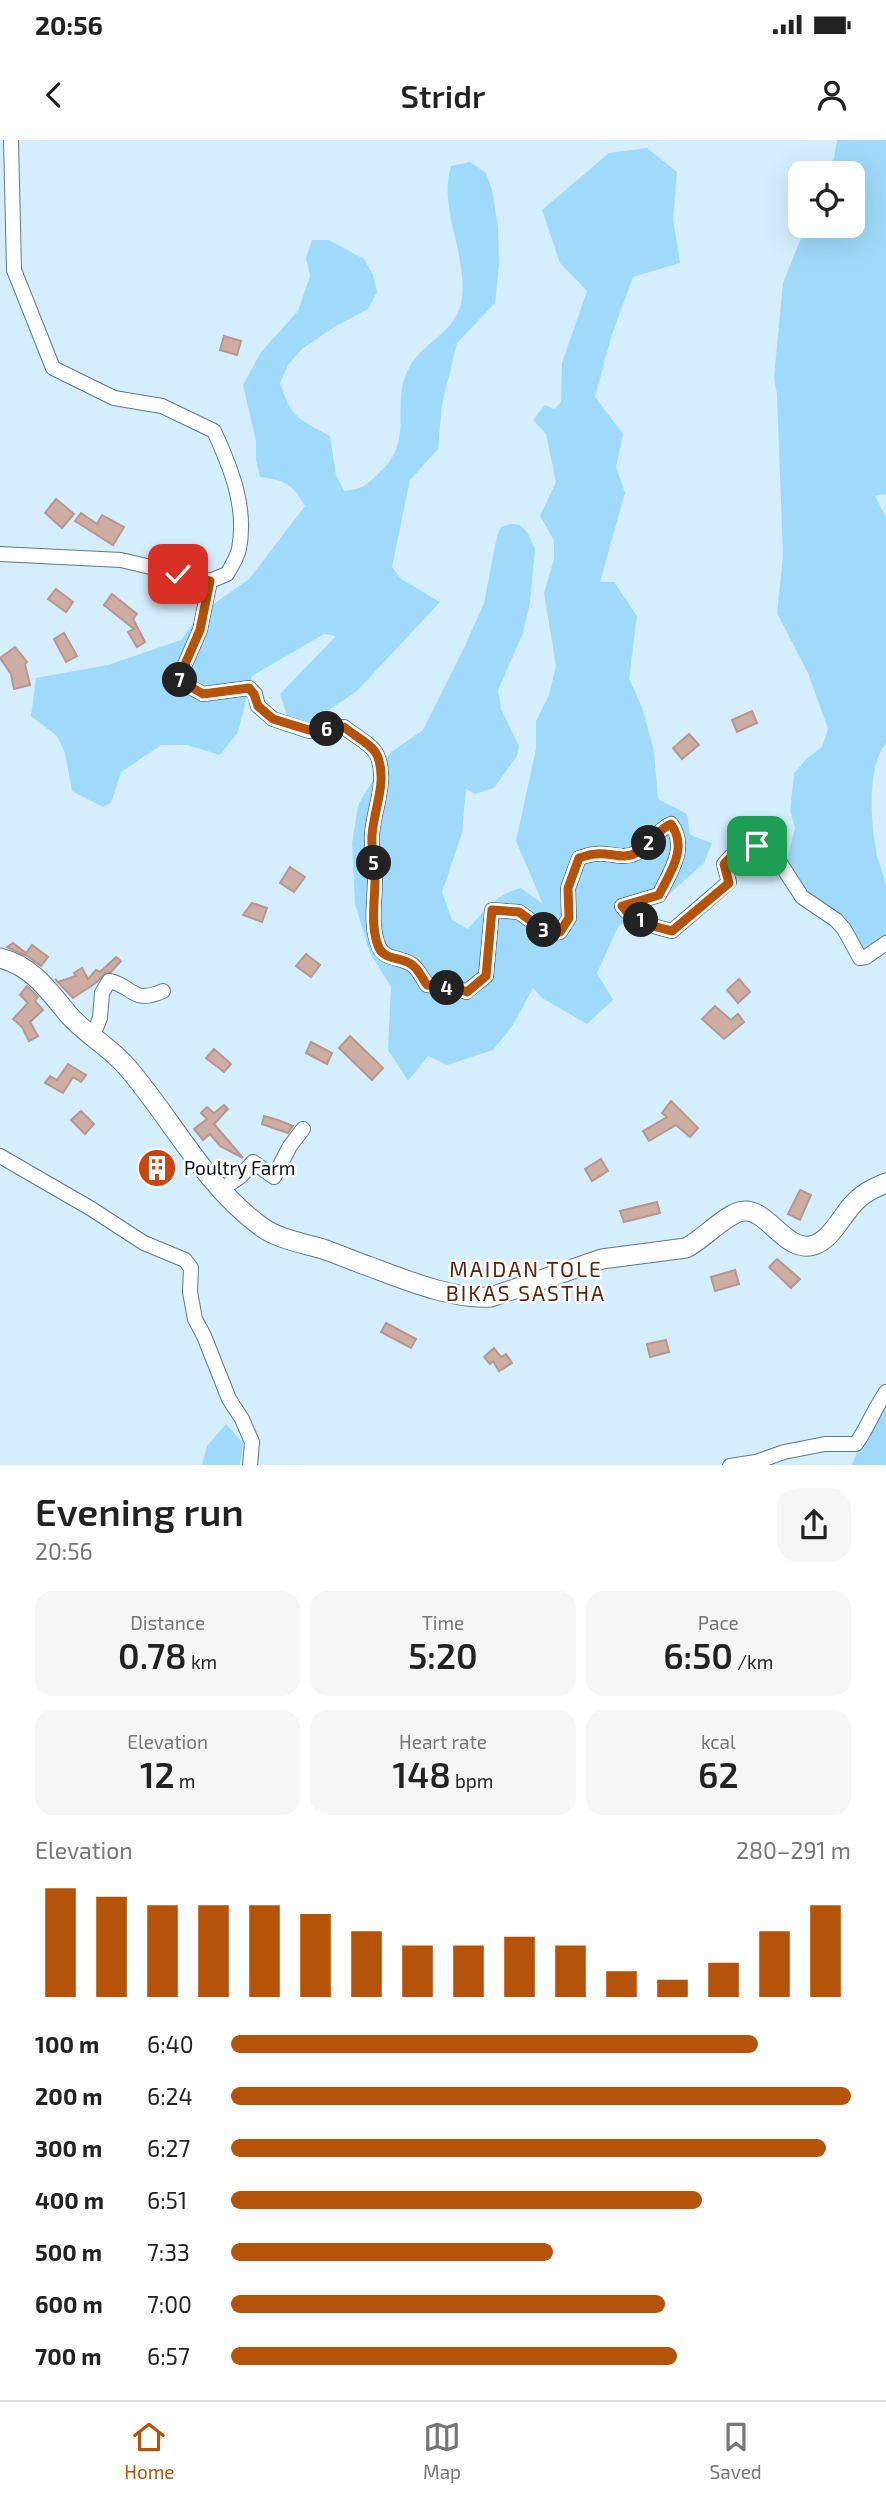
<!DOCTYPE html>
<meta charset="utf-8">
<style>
:root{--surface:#fff;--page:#f6f6f6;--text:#222;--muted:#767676;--line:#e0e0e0;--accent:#b45309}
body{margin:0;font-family:"Exo 2",sans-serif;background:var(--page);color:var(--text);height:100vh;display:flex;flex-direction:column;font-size:26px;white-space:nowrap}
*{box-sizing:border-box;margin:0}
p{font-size:23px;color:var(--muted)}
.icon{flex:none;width:38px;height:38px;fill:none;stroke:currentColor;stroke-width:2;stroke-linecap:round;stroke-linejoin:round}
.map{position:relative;height:1325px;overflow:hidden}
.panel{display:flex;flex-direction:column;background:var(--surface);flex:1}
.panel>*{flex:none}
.buttons{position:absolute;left:788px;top:21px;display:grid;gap:14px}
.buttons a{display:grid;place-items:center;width:77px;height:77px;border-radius:14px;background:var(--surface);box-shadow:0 7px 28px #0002;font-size:35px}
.pin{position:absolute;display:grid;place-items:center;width:60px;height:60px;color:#fff;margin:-30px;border-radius:14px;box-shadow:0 4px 10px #0006}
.km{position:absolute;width:35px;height:35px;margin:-18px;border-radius:50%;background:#222;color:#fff;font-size:19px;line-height:35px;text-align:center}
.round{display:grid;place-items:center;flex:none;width:74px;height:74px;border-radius:21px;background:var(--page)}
.summary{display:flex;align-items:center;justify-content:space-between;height:119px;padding:0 35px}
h1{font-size:38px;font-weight:600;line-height:52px}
.figures{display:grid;grid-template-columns:repeat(3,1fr);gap:10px;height:119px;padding:7px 35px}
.figures div{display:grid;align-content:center;border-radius:18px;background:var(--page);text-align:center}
.figures b{font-size:35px;font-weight:600}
.figures small{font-size:19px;font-weight:400}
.figures p{font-size:19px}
.chart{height:196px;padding:14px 35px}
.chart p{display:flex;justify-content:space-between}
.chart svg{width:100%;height:126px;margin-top:7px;stroke:var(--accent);stroke-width:6}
ul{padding:0 35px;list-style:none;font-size:23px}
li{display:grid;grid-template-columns:112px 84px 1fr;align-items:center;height:52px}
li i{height:18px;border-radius:9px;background:var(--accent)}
.status{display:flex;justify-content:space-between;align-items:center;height:49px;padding:0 35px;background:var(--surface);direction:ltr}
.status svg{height:19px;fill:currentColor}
header{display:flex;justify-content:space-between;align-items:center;height:91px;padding:0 35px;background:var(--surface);font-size:32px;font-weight:600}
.dock{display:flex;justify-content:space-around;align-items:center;height:98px;border-top:2px solid var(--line);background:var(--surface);font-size:19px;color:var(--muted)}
.dock a{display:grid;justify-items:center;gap:4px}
.dock .current{color:var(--accent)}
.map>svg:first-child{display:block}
</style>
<div class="status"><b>20:56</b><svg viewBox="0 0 49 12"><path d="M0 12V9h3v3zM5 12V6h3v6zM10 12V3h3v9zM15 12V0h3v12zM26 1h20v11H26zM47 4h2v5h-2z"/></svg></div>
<header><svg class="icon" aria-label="back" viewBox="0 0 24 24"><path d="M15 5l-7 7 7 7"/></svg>Stridr<svg class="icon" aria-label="person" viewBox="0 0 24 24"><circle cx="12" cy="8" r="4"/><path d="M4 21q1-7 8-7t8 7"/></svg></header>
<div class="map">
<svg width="886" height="1326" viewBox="0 0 886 1326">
<rect width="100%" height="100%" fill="#d5eefd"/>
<g fill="#9fdafa">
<path d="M837,0H886V354L875,356L886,377V603C866,627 871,686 877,716C880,726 885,737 886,748C886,764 886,781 886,797L871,810H860L805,756L786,723L795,688L790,671L794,634L806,619L822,607L828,589L808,533L777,473L783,416L777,255L774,237L783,143L806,86H852V33H827L834,18Z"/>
<path d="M647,8L677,32L673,79L680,123L633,137L612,194L595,257L623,294L616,327L625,353L600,442H614L637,476L629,539L642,567L654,611L658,659L687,674L690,695L712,703L704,723L667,756L618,787L597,833L613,860L587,884L542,858L533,848L513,885L493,910L447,925L428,916L408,941L388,910L391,847L370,813L355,764L352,703L358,666L362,658L391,612L423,590L464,508L484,463L497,396L501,387L511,384L520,385L527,392L535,409L530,462L523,493L498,550L501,569L519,606L517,616L494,648L475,654L466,649L462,693L442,752L452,780L468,789C484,771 496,754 521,748L543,764L516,701L536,609V581L549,555L556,526L544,453L554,419V400L540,376L556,342L546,294L533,280L545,265L554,269L561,262L562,223L587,151L560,123L542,70L609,13Z"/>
<path d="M470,22L486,33L492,50L498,87L499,125L495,163L457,203L442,264L438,309L410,340L392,427L401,439L440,462L357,551L293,594L280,554L336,496L324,494L252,536L238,592L220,615L187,605H161L121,632L111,663L103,667L72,651L65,613L57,596L31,576L36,538L108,525L181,500L197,478L205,470L249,439L305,366C293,344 285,340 260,337L256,320V301L243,245L261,212L298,171L310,136L306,118L312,100H329L364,119L373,135L377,152L368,169L334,187L302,209L288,225L280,243C291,278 299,279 330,296L336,335L344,351C364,349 366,345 380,332C416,299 389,264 409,228C424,200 458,192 462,158C467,113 438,68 451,26Z"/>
<polygon points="886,1260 886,1325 851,1326 879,1267"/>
<polygon points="226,1284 243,1303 240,1325 202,1325 207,1306"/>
</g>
<g fill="#ceada3" stroke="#b7978d" stroke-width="2">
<polygon points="224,196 241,201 237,215 220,210"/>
<polygon points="56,359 74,374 62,388 45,373"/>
<polygon points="81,373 97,384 102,375 124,387 113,405 75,381"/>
<polygon points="56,449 73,462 66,472 48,459"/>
<polygon points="112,454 137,474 133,479 145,502 137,507 128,492 134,489 104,465"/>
<polygon points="64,493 77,516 66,522 54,499"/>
<polygon points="15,507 27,522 25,524 30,545 14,549 11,534 0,518"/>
<polygon points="752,571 757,583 737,592 732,580"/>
<polygon points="689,594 699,605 682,619 673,608"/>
<polygon points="290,727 305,737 294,752 280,743"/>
<polygon points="252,763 267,768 262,782 243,775"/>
<polygon points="13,803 26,813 32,805 48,817 41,826 27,816 7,807"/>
<polygon points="306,814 320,825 311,837 296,826"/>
<polygon points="116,817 121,821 111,832 105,833 97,842 73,858 55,839 58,842 76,836 74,833 82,828 88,839 96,830 100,832"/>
<polygon points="739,839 750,852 738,863 727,850"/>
<polygon points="27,846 38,857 35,861 43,870 30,882 38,896 29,901 22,887 13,879 28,863 20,855"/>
<polygon points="715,866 731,880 738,874 744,882 724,899 702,879"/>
<polygon points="350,896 383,928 372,940 339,908"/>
<polygon points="311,902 332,913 327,924 306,913"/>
<polygon points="214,909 231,924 224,932 206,918"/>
<polygon points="68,924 86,935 81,942 73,937 63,953 45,943 50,936 57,940"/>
<polygon points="671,961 698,988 690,997 676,985 649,1001 643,991 667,977 662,973"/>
<polygon points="224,965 228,969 214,984 243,1018 220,1006 210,994 203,1000 194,989 207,979 201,973 207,967 214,973"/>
<polygon points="81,971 94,984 85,994 71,980"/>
<polygon points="264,976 278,980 293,986 288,993 262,984"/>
<polygon points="601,1019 608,1031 592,1041 585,1029"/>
<polygon points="800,1050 811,1055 800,1080 788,1074"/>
<polygon points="657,1062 660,1073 624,1082 620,1071"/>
<polygon points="777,1119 800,1139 791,1148 769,1127"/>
<polygon points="735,1130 739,1144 715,1151 711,1137"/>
<polygon points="386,1183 416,1199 411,1208 381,1192"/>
<polygon points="666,1200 669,1212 650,1217 647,1204"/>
<polygon points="494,1208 501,1217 506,1214 512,1223 499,1231 493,1221 490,1224 484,1217"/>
</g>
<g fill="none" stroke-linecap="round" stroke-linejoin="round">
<g stroke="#5d7989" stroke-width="16">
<g id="street">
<path d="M0,414L121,420L210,441L227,434C231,427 237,418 239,409C247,367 231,328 214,291L162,266L114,258L53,228L14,130L11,0"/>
<path d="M210,441L200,490L179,538L181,542L203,554L249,548L255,554L258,566L273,579L309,591L344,587C353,595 372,604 377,615C388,640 374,668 372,694C371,707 374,720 375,732C376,756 369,784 379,807C385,820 401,817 411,824C418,828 422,838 427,845L455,847L466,852L486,836L492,770L519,772L549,794L560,792L569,778L568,748L579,718C585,716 591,714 596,714C609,712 623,720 636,713C649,706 658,689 671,684C688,707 671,731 659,755L622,766C632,781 655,787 672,791L729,742L724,724L744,703L773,712L802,757L836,780L844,789L860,818L866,817L886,803"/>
<path d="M92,898L100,878L102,853L109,841C133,845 131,865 163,851"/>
<polyline points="0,1016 90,1068 144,1103 185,1120 191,1128 190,1152 195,1179 204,1196 229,1259 242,1279 252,1302 250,1326"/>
<polyline points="221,1050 241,1036 253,1022 274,1037 290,1006 303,989"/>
<path d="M730,1326L756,1322L784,1312L825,1304H856C868,1287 874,1269 886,1252"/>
</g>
</g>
<g stroke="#5d7989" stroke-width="21">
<path id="secondary" d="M0,818C32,826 48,850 68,874C85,894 110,907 127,927C172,979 203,1043 259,1085C277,1099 302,1103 323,1109C338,1114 353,1121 368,1126C403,1139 453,1160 491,1157L602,1119L686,1108C703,1100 727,1072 744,1071C768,1069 786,1114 814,1105C832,1099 842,1075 854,1063C863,1053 874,1048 886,1043"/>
</g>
<use href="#street" stroke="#fff" stroke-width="14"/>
<use href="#secondary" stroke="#fff" stroke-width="19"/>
</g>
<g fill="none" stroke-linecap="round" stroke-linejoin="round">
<g stroke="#fff" stroke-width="14">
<path id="route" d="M178,434L210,441L200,490L179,538L181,541L203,554L249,548L254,554L258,566L273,579L309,590L344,587C353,595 372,604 377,615C388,641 374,668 372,695C371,707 374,720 375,732C376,756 369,785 379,808C385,820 401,817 411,824C418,828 422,838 427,845L455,848L467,852L486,836L492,770L519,772L549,794L560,792L569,778L568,748L579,718C585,716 591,714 596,714C609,712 623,720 636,713C649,706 658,689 671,684C688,708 671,731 659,755L622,766C632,781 655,787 672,791L729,743L724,724L744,703L757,706"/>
</g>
<use href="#route" stroke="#b45309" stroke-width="9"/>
</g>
<defs>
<g id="building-disc" transform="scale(2.0125)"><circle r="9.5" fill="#cc450f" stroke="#fff"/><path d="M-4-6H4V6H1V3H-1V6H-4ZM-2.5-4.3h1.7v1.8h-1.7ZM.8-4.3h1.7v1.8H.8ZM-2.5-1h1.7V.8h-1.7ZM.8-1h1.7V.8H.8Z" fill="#fff"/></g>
</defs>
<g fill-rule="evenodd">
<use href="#building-disc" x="157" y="1028"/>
</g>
<g text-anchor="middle" stroke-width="5" stroke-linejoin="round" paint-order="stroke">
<g font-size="19" fill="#040e14" stroke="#fff" text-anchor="start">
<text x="184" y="1035">Poultry Farm</text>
</g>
<g font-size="21" letter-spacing="2" fill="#612009" stroke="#fff">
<text x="526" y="1137">MAIDAN TOLE<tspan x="526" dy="24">BIKAS SASTHA</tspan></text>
</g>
</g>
</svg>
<div class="buttons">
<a><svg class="icon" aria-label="locate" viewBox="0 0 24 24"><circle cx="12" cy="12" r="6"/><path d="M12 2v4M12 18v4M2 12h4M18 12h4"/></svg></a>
</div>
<div class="pin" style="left:757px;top:706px;background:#1e9e55"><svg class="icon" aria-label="arrive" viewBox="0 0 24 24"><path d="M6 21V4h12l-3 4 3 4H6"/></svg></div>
<div class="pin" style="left:178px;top:434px;background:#d93025"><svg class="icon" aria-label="check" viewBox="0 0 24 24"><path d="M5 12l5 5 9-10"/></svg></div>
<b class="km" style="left:641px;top:780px">1</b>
<b class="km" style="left:649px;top:703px">2</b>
<b class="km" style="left:544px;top:790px">3</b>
<b class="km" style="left:447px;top:848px">4</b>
<b class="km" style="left:374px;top:723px">5</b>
<b class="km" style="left:327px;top:589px">6</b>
<b class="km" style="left:180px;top:540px">7</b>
</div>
<section class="panel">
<div class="summary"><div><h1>Evening run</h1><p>20:56</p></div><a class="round"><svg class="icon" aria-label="share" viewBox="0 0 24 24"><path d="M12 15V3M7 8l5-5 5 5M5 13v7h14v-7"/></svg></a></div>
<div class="figures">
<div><p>Distance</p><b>0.78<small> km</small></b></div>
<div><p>Time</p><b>5:20</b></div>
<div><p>Pace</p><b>6:50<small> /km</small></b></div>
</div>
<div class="figures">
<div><p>Elevation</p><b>12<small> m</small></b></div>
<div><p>Heart rate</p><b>148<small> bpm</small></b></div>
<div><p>kcal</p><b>62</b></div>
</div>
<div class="chart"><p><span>Elevation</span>280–291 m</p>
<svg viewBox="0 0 160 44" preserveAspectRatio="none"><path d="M5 44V6M15 44V9M25 44V12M35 44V12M45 44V12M55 44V15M65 44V21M75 44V26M85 44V26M95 44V23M105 44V26M115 44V35M125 44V38M135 44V32M145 44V21M155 44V12"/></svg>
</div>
<ul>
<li><b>100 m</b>6:40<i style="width:85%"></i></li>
<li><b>200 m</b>6:24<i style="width:100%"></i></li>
<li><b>300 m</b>6:27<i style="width:96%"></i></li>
<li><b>400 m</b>6:51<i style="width:76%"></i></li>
<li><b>500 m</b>7:33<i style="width:52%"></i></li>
<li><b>600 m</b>7:00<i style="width:70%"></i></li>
<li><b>700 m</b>6:57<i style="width:72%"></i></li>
</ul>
</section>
<nav class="dock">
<a class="current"><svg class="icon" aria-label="home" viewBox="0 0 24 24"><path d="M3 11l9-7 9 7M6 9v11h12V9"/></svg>Home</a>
<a><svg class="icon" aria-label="map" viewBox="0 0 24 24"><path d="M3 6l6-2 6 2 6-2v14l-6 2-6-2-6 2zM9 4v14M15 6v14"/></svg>Map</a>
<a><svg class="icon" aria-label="saved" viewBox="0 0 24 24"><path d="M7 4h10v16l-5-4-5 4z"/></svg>Saved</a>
</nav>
